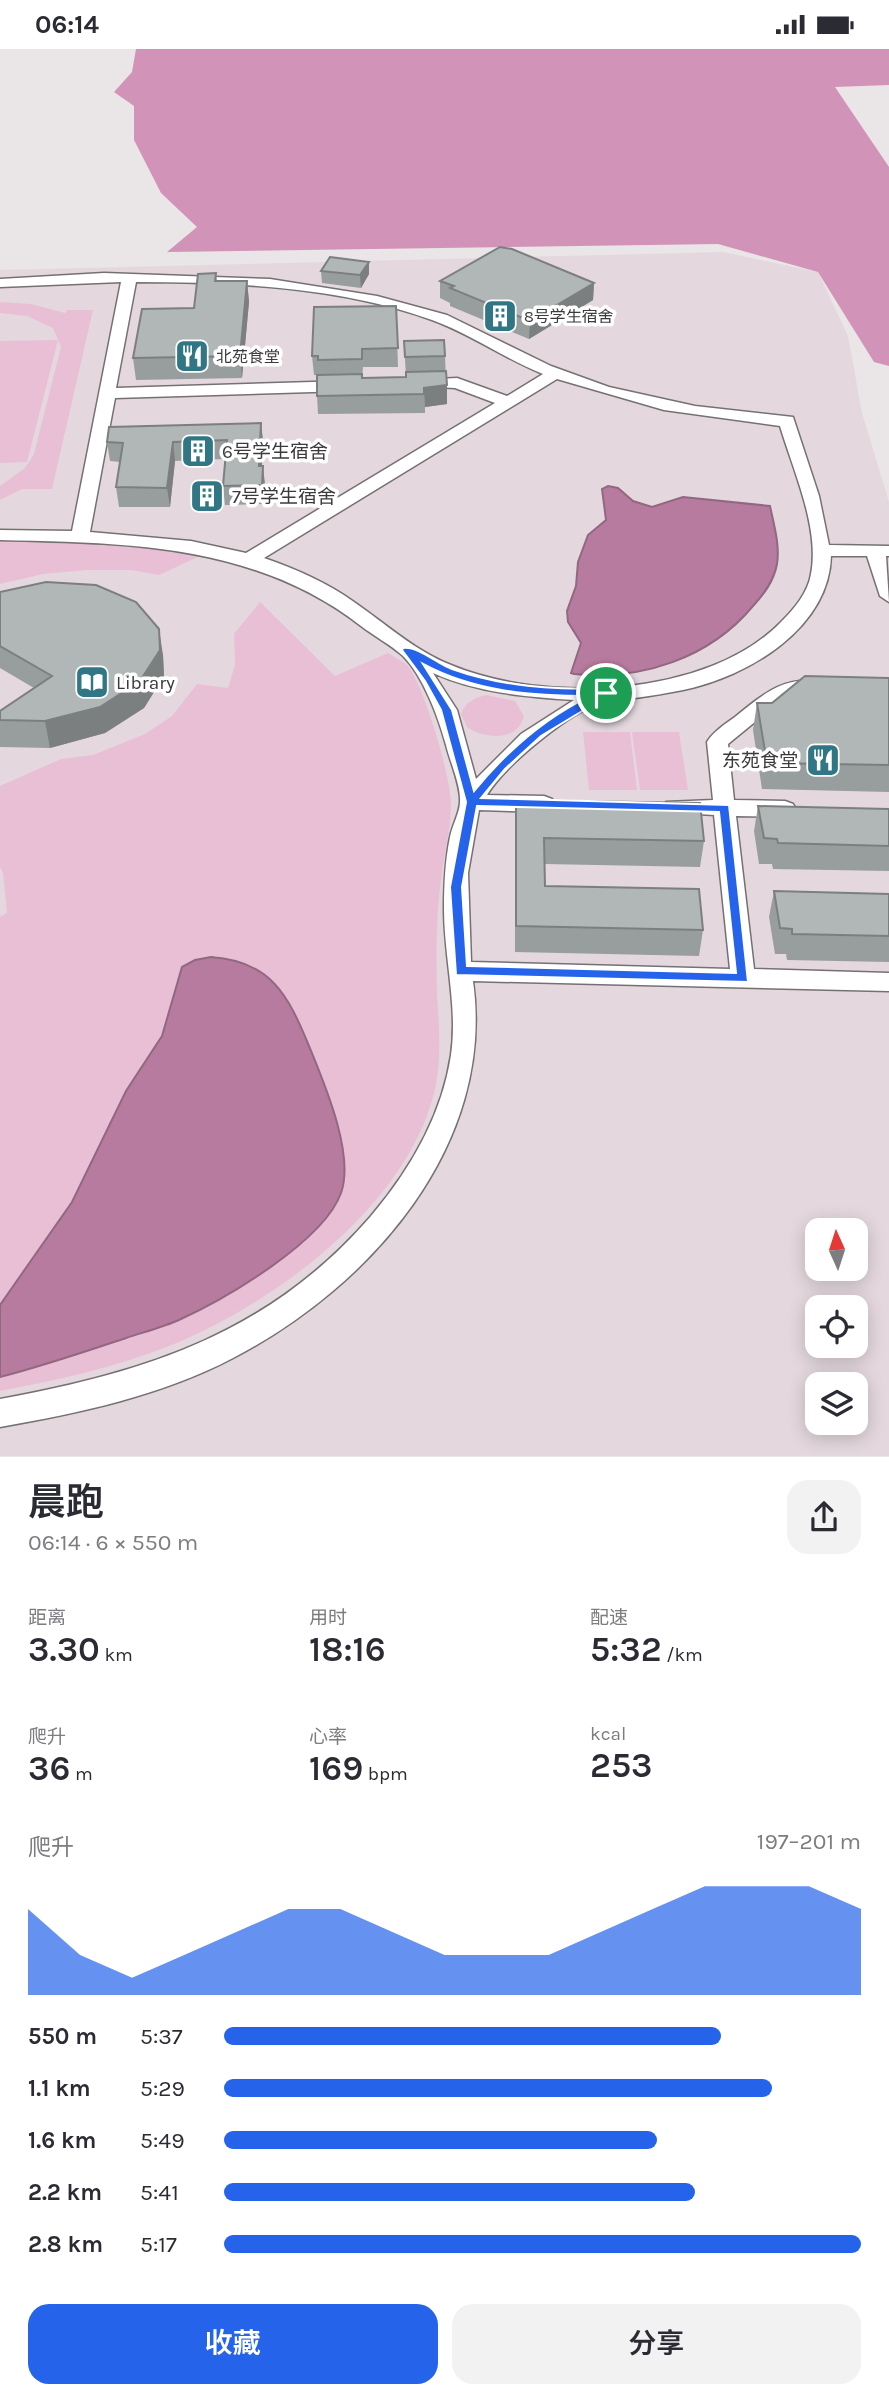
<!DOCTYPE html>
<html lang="zh">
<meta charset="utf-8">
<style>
:root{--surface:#fff;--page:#f2f2f3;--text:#2b2b33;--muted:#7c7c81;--accent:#2563eb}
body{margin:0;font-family:Karla,"Noto Sans SC",sans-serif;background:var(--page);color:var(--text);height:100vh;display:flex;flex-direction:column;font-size:26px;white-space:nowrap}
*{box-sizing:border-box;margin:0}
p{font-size:23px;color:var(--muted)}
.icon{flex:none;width:38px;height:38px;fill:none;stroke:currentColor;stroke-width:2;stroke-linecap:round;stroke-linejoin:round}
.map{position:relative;height:1408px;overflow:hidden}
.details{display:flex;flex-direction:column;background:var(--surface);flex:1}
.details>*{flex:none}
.needle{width:46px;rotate:357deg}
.buttons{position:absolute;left:805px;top:1169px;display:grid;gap:14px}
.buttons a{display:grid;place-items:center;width:63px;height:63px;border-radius:14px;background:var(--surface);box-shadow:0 4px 18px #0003;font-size:35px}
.pin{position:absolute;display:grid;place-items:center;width:60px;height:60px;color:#fff;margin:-30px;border:4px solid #fff;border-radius:50%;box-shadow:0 2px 7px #0007}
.round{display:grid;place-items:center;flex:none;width:74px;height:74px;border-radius:21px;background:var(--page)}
.overview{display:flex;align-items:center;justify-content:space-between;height:119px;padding:0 28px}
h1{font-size:38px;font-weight:600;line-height:52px}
.metrics{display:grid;grid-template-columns:repeat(3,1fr);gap:10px;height:119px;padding:7px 28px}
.metrics div{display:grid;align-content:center}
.metrics b{font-size:35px;font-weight:600}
.metrics small{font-size:19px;font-weight:400}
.metrics p{font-size:19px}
.chart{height:196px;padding:14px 28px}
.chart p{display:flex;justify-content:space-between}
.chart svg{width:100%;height:126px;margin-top:7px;fill:var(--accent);opacity:.7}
.primary-button{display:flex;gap:14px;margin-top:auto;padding:14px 28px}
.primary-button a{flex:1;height:80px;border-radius:21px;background:var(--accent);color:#fff;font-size:28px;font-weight:600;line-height:80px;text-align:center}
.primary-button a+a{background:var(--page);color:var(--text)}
ul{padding:0 28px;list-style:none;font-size:23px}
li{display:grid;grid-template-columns:112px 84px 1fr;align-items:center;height:52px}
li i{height:18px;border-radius:9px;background:var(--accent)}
.status{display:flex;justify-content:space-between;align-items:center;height:49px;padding:0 35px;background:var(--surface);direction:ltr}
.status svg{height:19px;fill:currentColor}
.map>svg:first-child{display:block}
</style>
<div class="status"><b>06:14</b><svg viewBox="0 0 49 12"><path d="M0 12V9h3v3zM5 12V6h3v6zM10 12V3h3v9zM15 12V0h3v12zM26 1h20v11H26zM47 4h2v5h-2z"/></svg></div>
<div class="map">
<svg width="889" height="1408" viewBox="0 0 889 1408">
<rect width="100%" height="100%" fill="#eae5e7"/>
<path fill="#e4d8de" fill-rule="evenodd" d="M723,203L818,223L848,287L862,364L889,453V1407H0V221ZM817,1181H856V1220H817ZM817,1258H856V1297H817ZM817,1335H856V1374H817Z"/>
<g fill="#e9bfd6">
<polygon points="0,253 31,255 65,264 67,261 93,261 52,440 22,440 0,451 0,437 25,419 34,405 61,298 53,279 27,267 0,264"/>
<polygon points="58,291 27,413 0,414 0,292"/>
<polygon points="0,490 109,494 200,507 159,526 131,521 87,521 43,525 0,535"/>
<path d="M260,553L335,627L388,604C393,608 401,611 406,615C424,634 451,729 451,755C451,779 445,801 442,824C436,864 436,905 437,945C439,978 442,1008 435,1040C409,1156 274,1255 169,1297C114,1319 57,1331 0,1342V868L7,864L3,824L0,818V737L61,710L93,706L145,685L172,667L197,635L228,639L235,616L234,585Z"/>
<path d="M486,646L515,652L524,667C518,693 484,690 467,678L461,665C465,653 474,649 486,646Z"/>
<polygon points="583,683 630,683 637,741 589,741"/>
<polygon points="632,683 679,683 688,741 640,741"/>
</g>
<polygon fill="#d293b8" points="136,0 889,0 889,36 835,38 889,118 889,317 874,313 818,223 718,195 167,203 197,178 161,144 134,91 134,57 114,43 132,23"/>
<g fill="#b77b9f" stroke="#926881" stroke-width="2">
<path d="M608,437L618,439L633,452L652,458L683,448L770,457C774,476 780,496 777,515C774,532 764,545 753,557C710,609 641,632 574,625L571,624L581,594L568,573L567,562L576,537L578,513L588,486L606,471L602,440Z"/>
<path d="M211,908C271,912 288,946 309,997C324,1034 355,1105 341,1144C324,1192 227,1249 181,1270C164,1278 144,1283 126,1289C84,1303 43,1317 0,1328V1256L72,1153L126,1042L162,987L182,918L195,911Z"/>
</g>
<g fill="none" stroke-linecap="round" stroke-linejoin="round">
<g stroke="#757173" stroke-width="3">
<path id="minor" d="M104,224L270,230L377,247L447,266L551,317L609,338L695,357L793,368L819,447L829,496L889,497V507H886L889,553L880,547L867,507H831C829,580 747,628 683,641C667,644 651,647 635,649C627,650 616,648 608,651C573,660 506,715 487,746L544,747L552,750L555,755L552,760L544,763L479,761L468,824L471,913L730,920L714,766L666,763L663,758L666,753L713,751L707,693C713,683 725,675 735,668C764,644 788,624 827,634L830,639L827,644L795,645L783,650L728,695L734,751L785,752L793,755L796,760L793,765L785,768L736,767L754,920L889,924V942L473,932C496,1096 370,1238 233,1309C161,1347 79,1364 0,1378V1350C147,1323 270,1284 371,1167C410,1121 442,1066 451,1006C458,958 444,909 444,860C444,836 445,812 450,788C452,777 460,763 460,753C461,736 450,713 446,696C438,667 423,627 403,607C391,596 374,587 361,577C256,495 128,494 0,491V481L72,482L121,233L0,238V230ZM136,233C234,233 340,238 432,271C471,285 505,310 543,325L507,347L457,329L415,331V337L455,339L495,354L246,504L191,492L90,483L115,349L346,342L354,337L346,332L116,339ZM557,330L664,361L780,377C793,421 820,479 811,525C808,544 794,560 781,573C707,649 545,655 451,616C415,602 386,575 354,553C326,533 296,520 264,509ZM433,624C477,644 527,648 574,651L521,685L476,730L457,661Z"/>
</g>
<use href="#minor" fill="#fff" fill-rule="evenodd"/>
</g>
<g fill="#989d9d">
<polygon points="321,222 369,225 361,239 322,234"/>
<polygon points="216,224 217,232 247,232 249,253 242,329 136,331 133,309 194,259"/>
<polygon points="440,232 594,234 593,251 529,290 450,257 450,254 440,249"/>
<polygon points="396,257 398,318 363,318 362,329 406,328 404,292 445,307 447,355 425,358 425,364 318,365 317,347 319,326 314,326 312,307"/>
<polygon points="261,374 263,393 262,417 265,436 264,455 225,456 223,437 225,410 175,412 170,458 119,458 116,438 120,413 110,412 107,393"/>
<polygon points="0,543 163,606 164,627 144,659 105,684 50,699 0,698 0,662 34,639 0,619"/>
<polygon points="889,629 889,743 762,740 753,681 757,654 772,654"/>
<polygon points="516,751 704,792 700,818 545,815 545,837 703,881 699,907 515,903 515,776"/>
<polygon points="758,757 889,760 889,822 773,820 772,815 759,815 754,782"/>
<polygon points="774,842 889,845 889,913 787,911 786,905 775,905 769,868"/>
</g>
<g fill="#7c7f80">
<polygon points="369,213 369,225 361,239 360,226"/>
<polygon points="247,232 249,253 242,329 240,307"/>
<polygon points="594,234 593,251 529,290 530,272"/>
<polygon points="447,336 447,355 425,358 424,339"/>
<polygon points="261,374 263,393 261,436 259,417"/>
<polygon points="173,393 175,412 170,458 167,439"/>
<polygon points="263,417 265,436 264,455 262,436"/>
<polygon points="159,580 163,606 164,627 144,659 105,684 50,699 45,672"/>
</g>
<g fill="#b1b6b7" stroke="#7c7f80" stroke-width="2">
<polygon points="500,198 512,200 594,234 530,272 450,239 454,237 440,232"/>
<polygon points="330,208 369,213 360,226 321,222"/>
<polygon points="216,224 215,232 247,232 240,307 133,309 142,260 194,259 198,225"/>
<polygon points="396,257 398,299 362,300 362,310 318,311 318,307 312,307 314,258"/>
<polygon points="444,291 445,307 405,308 404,292"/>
<polygon points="446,322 447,336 424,339 424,345 317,347 317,326 362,325 362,329 406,328 406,323"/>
<polygon points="261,374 259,417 263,417 262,436 223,437 227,391 173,393 167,439 116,438 123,394 107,393 109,378"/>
<polygon points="46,533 96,536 136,553 159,580 160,601 140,632 100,658 45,672 0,671 0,662 52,627 0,597 0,543"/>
<polygon points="805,627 889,629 889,716 767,714 757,654 772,654"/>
<polygon points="516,751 700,754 704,792 544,789 545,837 699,840 703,881 516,877"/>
<polygon points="758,757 889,760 889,797 778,794 777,790 764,789"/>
<polygon points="774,842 889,845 889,887 792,885 792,880 780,879"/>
</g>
<path fill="#2563eb" stroke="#fff" stroke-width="2" fill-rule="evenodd" d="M403,599C419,597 437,615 452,620C503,638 552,640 606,640L612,644L541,687L505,720L481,749L729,756L748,933L456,926L450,838L466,753L441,661L425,632L402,601ZM423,615C475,643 532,647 590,647C544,669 506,703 474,742L452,661ZM477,757L719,763L736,924L467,917L462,838Z"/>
<defs>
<g id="building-square" transform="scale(1.75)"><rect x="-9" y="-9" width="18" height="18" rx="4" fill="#317684" stroke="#fff"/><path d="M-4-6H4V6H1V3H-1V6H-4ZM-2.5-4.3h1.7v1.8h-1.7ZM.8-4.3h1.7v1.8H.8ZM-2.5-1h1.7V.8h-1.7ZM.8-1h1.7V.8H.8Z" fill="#fff"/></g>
<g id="restaurant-square" transform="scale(1.75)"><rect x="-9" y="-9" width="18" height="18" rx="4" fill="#317684" stroke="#fff"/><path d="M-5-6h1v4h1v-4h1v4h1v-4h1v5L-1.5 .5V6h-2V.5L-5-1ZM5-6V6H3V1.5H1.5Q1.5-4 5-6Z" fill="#fff"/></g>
<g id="library-square" transform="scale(1.75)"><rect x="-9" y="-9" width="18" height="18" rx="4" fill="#317684" stroke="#fff"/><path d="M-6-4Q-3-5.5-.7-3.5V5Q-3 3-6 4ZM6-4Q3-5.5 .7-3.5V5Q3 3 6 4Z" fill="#fff"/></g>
</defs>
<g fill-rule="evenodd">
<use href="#building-square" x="500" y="267"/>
<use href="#restaurant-square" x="192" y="307"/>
<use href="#building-square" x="198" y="402"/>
<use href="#building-square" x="207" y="447"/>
<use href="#library-square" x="92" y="633"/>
<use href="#restaurant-square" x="823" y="711"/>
</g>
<g text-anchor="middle" stroke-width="7" stroke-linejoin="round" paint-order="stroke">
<g font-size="16" fill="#3c3a3b" stroke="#fff" text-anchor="start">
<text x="524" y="273">8号学生宿舍</text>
<text x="216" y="313">北苑食堂</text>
</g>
<g font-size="19" fill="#3c3a3b" stroke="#fff" text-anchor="start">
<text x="222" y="409">6号学生宿舍</text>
<text x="232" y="454">7号学生宿舍</text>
<text x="116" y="640">Library</text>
<text x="798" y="718" text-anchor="end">东苑食堂</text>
</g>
</g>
</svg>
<div class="buttons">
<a><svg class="needle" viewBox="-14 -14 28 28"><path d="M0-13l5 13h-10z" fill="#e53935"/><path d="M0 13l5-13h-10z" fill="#7c7c81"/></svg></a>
<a><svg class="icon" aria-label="locate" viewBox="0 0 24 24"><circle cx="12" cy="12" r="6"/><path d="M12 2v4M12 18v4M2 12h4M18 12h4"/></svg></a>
<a><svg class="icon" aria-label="layers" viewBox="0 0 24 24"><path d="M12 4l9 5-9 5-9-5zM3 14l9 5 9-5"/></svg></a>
</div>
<div class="pin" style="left:606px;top:644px;background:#1e9e55"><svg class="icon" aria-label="arrive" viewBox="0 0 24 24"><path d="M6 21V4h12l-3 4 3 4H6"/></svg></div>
</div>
<section class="details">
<div class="overview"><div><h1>晨跑</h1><p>06:14 · 6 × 550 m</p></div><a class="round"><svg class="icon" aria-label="share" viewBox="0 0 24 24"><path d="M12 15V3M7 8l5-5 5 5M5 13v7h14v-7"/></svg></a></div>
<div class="metrics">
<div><p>距离</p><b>3.30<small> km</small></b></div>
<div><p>用时</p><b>18:16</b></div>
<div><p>配速</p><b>5:32<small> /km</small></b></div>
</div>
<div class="metrics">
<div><p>爬升</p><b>36<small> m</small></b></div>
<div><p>心率</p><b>169<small> bpm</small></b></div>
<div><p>kcal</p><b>253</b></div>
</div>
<div class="chart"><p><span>爬升</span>197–201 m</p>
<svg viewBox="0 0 160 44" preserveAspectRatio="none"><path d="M0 44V14L10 30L20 38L30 30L40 22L50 14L60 14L70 22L80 30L90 30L100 30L110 22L120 14L130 6L140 6L150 6L160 14V44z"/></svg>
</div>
<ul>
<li><b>550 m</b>5:37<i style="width:78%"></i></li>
<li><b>1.1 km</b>5:29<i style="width:86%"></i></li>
<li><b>1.6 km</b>5:49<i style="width:68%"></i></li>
<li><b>2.2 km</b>5:41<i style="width:74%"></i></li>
<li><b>2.8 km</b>5:17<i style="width:100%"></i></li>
</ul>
<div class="primary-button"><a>收藏</a><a>分享</a></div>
</section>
